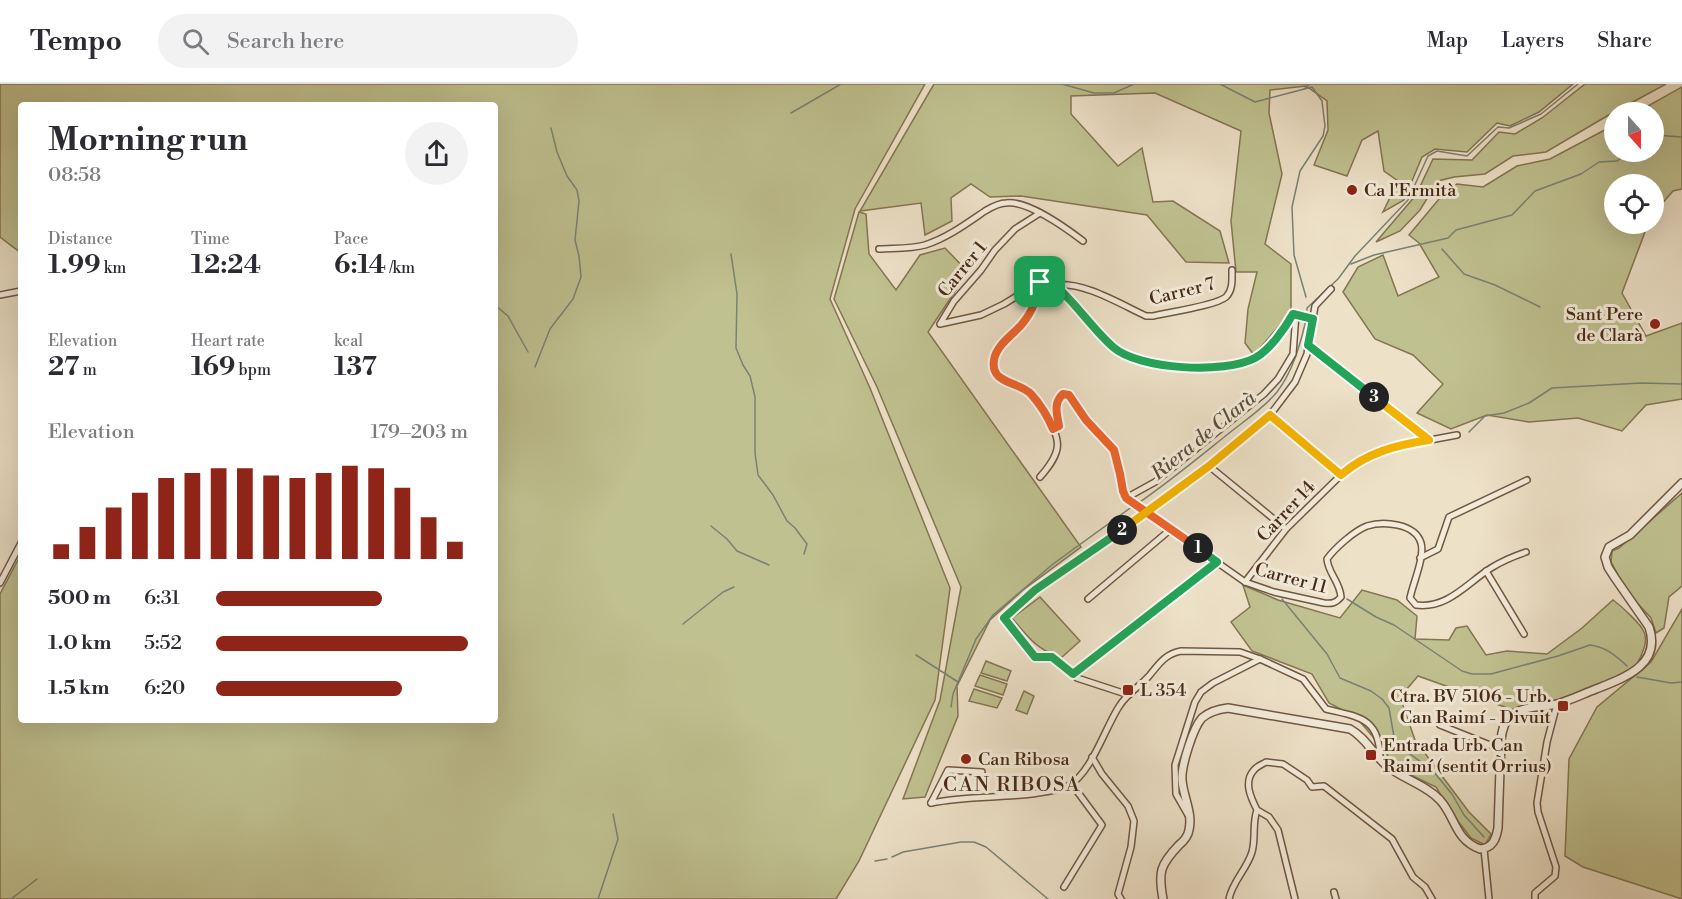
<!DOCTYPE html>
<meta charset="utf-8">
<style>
:root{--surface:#fff;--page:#f2f2f3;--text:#2b2b33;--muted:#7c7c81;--line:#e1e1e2;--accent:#8f2418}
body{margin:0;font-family:"Libre Bodoni",serif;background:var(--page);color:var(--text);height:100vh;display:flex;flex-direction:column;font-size:22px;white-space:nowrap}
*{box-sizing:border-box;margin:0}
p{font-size:20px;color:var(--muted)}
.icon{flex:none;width:33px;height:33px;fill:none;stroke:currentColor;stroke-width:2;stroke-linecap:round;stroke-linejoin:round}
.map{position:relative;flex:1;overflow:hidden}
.sheet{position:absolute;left:18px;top:18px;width:480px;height:621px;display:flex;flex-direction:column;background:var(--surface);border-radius:6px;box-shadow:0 6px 24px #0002}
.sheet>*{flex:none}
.needle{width:39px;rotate:159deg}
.controls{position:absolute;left:1604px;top:18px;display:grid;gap:12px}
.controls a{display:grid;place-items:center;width:60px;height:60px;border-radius:50%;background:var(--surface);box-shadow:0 6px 24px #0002;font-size:30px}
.pin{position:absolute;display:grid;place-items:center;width:51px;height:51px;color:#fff;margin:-26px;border-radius:12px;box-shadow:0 3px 9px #0006}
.km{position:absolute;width:30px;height:30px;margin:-15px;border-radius:50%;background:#222;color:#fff;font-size:16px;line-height:30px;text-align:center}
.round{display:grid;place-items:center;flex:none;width:63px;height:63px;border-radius:32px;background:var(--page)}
.headline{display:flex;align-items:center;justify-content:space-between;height:102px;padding:0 30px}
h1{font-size:33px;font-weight:700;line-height:45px}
.stats{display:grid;grid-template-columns:repeat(3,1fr);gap:9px;height:102px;padding:6px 30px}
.stats div{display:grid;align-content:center}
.stats b{font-size:26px;font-weight:700}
.stats small{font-size:16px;font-weight:400}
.stats p{font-size:16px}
.chart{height:168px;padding:12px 30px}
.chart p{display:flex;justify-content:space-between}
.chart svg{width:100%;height:108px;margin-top:6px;stroke:var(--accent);stroke-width:6}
ul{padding:0 30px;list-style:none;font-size:20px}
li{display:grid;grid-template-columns:96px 72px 1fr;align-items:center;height:45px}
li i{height:15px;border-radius:8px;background:var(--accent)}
header{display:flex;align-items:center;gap:36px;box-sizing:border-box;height:84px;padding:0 30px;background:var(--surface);border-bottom:2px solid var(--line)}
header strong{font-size:28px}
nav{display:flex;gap:33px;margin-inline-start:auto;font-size:21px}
.search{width:420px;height:54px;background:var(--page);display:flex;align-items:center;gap:15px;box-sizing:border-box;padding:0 21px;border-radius:33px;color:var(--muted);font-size:22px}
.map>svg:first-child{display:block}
</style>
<header>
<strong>Tempo</strong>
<div class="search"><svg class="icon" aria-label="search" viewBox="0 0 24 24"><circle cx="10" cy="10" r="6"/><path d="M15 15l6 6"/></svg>Search here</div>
<nav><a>Map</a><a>Layers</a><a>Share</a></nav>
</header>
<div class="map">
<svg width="1682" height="815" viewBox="0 0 1682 815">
<rect width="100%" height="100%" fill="#ede1c8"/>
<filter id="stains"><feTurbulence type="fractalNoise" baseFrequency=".00333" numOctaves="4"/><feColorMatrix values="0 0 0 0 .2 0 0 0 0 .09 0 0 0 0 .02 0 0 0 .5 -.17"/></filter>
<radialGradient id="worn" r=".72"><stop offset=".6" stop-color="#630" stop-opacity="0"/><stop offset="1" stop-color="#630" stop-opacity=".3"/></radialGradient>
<g fill="#c0c190" stroke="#847552" stroke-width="1.5">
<polygon points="0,0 925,0 855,125 830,215 870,304 950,504 935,616 859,777 836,815 0,815 0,510 21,470 21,636 495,636 495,21 21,21 21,169 0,153"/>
<polygon points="934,0 1573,0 1539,28 1510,42 1497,39 1467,68 1435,65 1422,73 1404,116 1383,128 1398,97 1384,87 1378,47 1362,56 1347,92 1314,81 1328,46 1327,17 1306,2 1270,6 1269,29 1282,90 1265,160 1291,180 1291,228 1254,271 1245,259 1248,225 1257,188 1236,188 1231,137 1241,47 1155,9 1071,12 1071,30 1118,82 1142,64 1153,118 1173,117 1220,147 1229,179 1186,178 1147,131 1021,112 990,113 971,100 951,114 952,137 925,151 921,119 860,127"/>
<polygon points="1585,0 1666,0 1607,32 1546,68 1513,72 1485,90 1454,93 1438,97 1420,126 1400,147 1376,158 1416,111 1433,75 1472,76 1499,48 1515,50 1542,34"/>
<polygon points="1682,3 1682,105 1673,107 1653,130 1653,100 1614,100 1614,140 1648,140 1622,209 1646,252 1682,239 1682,315 1646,321 1622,347 1578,334 1529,338 1487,331 1451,345 1417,329 1443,300 1413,271 1375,255 1343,208 1358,183 1383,171 1398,212 1439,193 1419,159 1409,151 1444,109 1457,100 1483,103 1517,82 1550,75 1614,41 1614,68 1653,68 1653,28 1637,28"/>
<polygon points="859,128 866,130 869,170 896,206 920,171 945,164 968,188 928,248 1081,463 1023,506 990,536 957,602 958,632 925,713 903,715 940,616 961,503 877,303 834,215"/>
<polygon points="1682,409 1682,502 1669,513 1664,544 1656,549 1651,534 1628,509 1611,478 1612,467 1619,464"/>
<path d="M1243,501L1278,516L1340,534L1362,506L1397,516L1417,532L1415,555L1449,556L1456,544L1467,542L1486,571L1507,567L1547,570L1582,544L1613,516C1620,521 1641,540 1644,548C1649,558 1641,571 1637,581L1611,596L1554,618L1513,626L1418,592L1400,613L1415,656L1469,728L1491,750L1485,761L1471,754L1454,732L1436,703L1415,693L1394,680L1379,660L1356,633L1329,619L1312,590L1252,567L1231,538L1250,523Z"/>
<path d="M1040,513L1080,557L1061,574C1036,565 1028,553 1012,534Z"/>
<polygon points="1682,525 1682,815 1583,783 1565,772 1569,675 1597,623 1651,578"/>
<polygon points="986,577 1011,587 1007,597 981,589"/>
<polygon points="980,591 1007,600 1003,611 975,602"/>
<polygon points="974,605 1002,614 997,624 969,617"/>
<polygon points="1024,607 1034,612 1027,630 1016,626"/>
</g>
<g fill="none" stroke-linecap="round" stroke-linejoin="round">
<g stroke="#788274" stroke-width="1.5">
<polyline points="1062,0 1094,9 1114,9 1134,0"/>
<polyline points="1220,0 1255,18 1312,3 1322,17 1325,42 1323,52 1300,87 1292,123 1294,171 1306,213"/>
<polyline points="1304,5 1310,0"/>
<polyline points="791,29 841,0"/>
<polyline points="1653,51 1682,53"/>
<polyline points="1442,165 1464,190 1495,201 1540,223"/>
<polyline points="731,170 737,210 736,264 743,281 750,292 755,313 755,369 758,391 773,411 787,437 795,444 807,460 804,470"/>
<polyline points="1351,180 1374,171 1448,154 1456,146 1512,131 1535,107 1581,90 1599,78 1617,77 1630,68"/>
<polyline points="495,221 508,232 528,268"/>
<polyline points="1307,226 1307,224 1338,195 1355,172 1408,116 1428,72 1437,67 1467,72 1498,43 1509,44 1541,30 1578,0"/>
<polyline points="535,283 550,245 573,215 581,193 579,172 575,156 579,117 577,106 567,92 557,68 551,44"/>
<polyline points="1469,348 1485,332 1504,329 1529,319 1552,304 1641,299 1682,300"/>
<path d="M1137,420C1169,398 1198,374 1228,350C1244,337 1264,324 1277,308C1293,287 1300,261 1306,236"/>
<polyline points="711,442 727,455 737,467 769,481"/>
<polyline points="1282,515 1327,570 1340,594 1371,607 1382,615 1389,624 1394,653 1406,667 1433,687 1452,710 1464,731 1484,753"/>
<path d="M1347,515L1376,533L1394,541L1462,587L1472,590H1491L1558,572L1590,561C1606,563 1615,571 1627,582"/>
<polyline points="683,540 723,508 734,503"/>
<polyline points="916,571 958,598"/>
<polyline points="1637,593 1671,599 1682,598"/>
<polyline points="951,623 953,610 976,555 993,531 1053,480 1133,422"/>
<polyline points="892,773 903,768 961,758 974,758 986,763 1048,815"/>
<polyline points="875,777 887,775"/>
<polyline points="11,815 37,795"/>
<polyline points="598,815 618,755 613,730"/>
</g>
<g stroke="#705742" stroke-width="8">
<g id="minor">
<path d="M879,165C894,164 911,165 925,161C947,154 966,140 985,127C990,124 1000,119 1006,119C1027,116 1066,144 1083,157"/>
<path d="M1040,198C1044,199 1049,199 1053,201C1059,203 1066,211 1070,216C1084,231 1098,250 1113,263C1139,286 1225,290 1255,274C1270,266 1285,244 1294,229L1313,235"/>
<polyline points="1040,198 1004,220 981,231 940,240 954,217 981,186 995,166 1015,145 1040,129"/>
<path d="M1040,198C1038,209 1037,219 1031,228C1021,244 985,269 995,289C1001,300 1017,300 1027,307C1034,312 1039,321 1044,328C1063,357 1062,368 1040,393"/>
<path d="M1054,201C1083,197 1120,220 1146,232H1153C1169,228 1215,222 1226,213C1233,206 1232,196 1232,186"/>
<polyline points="0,211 21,207"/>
<polyline points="1308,261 1429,356"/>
<polyline points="1270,331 1341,391"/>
<path d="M1053,345L1059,342C1057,330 1053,319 1063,310L1069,311L1086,336L1114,366L1120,390L1123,407L1126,414"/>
<polyline points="1209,382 1286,445"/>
<path d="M1126,414L1245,498L1274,508L1324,519C1332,520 1336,519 1341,513C1340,498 1328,489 1327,475C1335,464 1354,447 1367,442C1383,437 1415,439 1421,459C1425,473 1413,499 1410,514L1416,521C1448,525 1467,499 1491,484C1502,477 1514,472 1526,468"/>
<polyline points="1126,414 1155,398 1264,310 1278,295 1293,270 1296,230"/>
<polyline points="1420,474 1438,465 1449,433 1527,396"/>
<polyline points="1486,487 1524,550"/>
<polyline points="1245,498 1286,445 1343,389 1363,375 1387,364 1457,351"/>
<polyline points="0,499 21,459"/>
<polyline points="1088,515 1171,445"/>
<polyline points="1073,590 1128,545 1217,478"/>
<polyline points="1129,611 1077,594 1052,573 1035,573 1004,534 1035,506 1076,478 1209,382 1270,331 1295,298 1307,270 1315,222 1331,205"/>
<polyline points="1440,641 1500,665"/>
<polyline points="1092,673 1102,690 1128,722 1134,737 1131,763 1118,810 1121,815"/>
<path d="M931,719C964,712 999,714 1032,710C1044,708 1057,707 1068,702C1092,689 1105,643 1120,621C1127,610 1140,602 1149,592C1159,580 1165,570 1181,567L1240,568L1260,575L1303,595L1326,625C1358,633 1380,633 1380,675"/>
<polyline points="931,719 948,686 982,688"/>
<polyline points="1257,726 1269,733 1278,746 1295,815"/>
<polyline points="1188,731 1176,710 1175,681 1195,618 1201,608 1213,599 1260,575"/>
<polyline points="1484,765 1489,815"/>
<polyline points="1064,803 1102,741 1071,699"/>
<polyline points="1334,808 1336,815"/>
<path d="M1229,815C1232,798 1247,785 1252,768C1256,754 1252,740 1257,726C1251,714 1243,698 1254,686C1257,682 1263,680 1266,678L1283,680L1307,696L1312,703L1324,702L1392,755L1413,793L1425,803L1432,815"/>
<polyline points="1535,815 1535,809 1555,792 1556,783 1538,728 1537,719 1547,658 1557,620"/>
</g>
</g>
<g stroke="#705742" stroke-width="10">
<path id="tertiary" d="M1163,815C1158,788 1160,781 1179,761C1184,757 1188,752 1189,746C1193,729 1183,712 1182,696C1181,682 1193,644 1202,634C1209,628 1219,625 1228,624L1350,645C1366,654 1372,669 1386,681C1402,695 1425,700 1440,716C1456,734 1455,756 1480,765C1493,764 1496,755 1498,744L1501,656C1502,646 1504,637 1512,631C1523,622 1543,623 1557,620C1571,616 1583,610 1596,605C1624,594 1662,581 1649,543L1615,494L1608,483L1605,473L1609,463L1630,451L1682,399"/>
</g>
<use href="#minor" stroke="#f3ecdb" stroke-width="5"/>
<use href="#tertiary" stroke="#f3ecdb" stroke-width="7"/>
</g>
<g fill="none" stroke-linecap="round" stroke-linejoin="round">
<g stroke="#fff" stroke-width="12">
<path id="split-1" d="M1040,198C1037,214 1033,227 1022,240C1014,250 996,261 994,276C990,300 1018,297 1031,310C1040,320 1048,333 1053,345L1059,342C1057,330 1053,319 1063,310L1069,311L1086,336L1114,366L1120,390L1123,407L1126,414L1198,464"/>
</g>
<g stroke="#fff" stroke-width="12">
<polyline id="split-2" points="1122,446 1035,506 1004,534 1035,573 1052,573 1073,590 1217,478 1198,464"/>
</g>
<g stroke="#fff" stroke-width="12">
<path id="split-3" d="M1122,446L1209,382L1270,331L1341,391C1366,369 1396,361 1429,356L1374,313"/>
</g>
<g stroke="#fff" stroke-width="12">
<path id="split-4" d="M1040,198C1044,199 1049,199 1053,201C1059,203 1065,211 1070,216C1084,231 1098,250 1113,263C1139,286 1225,290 1255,274C1270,266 1285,244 1293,230L1313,235L1308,261L1374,313"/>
</g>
<use href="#split-1" stroke="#f0652b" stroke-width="8"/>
<use href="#split-2" stroke="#22a559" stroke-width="8"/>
<use href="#split-3" stroke="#f5b400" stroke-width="8"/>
<use href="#split-4" stroke="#22a559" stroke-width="8"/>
</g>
<g fill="#8f2418" stroke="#f3ecdb" stroke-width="2">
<circle cx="1352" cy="106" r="6"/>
<circle cx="1655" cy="240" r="6"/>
<rect x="1122" y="600" width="12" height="12" rx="3"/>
<rect x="1557" y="616" width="12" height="12" rx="3"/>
<rect x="1365" y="665" width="12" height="12" rx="3"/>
<circle cx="966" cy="675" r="6"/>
</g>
<g text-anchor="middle" stroke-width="6" stroke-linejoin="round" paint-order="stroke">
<g font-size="18" fill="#472915" stroke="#f3ecdb" text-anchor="start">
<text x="1364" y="112">Ca l'Ermità</text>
<text x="1643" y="236" text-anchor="end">Sant Pere<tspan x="1643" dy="21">de Clarà</tspan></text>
<text x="1140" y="612">L 354</text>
<text x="1551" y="618" text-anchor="end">Ctra. BV 5106 - Urb.<tspan x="1551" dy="21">Can Raimí - Divuit</tspan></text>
<text x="1383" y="667">Entrada Urb. Can<tspan x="1383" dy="21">Raimí (sentit Òrrius)</tspan></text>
<text x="978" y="681">Can Ribosa</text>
</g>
<g font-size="18" fill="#472915" stroke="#f3ecdb">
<text transform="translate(962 185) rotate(-51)" y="6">Carrer 1</text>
<text transform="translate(1182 207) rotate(-14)" y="6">Carrer 7</text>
<text transform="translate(1286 427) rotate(-47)" y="6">Carrer 14</text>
<text transform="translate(1291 494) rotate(15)" y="6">Carrer 11</text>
</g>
<g font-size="20" font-style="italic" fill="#5c4e3c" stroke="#f3ecdb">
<text transform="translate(1203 351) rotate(-39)" y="7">Riera de Clarà</text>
</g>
<g font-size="20" letter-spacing="1.5" fill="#472915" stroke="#f3ecdb">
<text x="1012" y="707">CAN RIBOSA</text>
</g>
</g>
<rect width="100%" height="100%" filter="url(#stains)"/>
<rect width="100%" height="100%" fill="url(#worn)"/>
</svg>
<div class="controls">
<a><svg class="needle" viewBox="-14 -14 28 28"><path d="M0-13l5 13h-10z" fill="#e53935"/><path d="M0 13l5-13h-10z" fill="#7c7c81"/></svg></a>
<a><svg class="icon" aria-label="locate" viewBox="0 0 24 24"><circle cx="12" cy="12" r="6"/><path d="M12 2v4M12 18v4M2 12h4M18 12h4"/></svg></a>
</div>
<div class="pin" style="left:1040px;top:198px;background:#1e9e55"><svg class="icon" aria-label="arrive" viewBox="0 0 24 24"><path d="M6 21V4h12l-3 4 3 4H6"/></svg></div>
<b class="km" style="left:1198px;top:464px">1</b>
<b class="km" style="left:1122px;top:446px">2</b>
<b class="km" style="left:1374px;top:313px">3</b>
<section class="sheet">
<div class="headline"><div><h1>Morning run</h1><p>08:58</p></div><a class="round"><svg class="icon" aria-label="share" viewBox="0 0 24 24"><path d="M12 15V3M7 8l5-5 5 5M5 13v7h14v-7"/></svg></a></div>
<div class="stats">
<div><p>Distance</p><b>1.99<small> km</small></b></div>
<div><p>Time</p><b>12:24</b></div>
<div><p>Pace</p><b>6:14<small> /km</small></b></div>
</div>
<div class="stats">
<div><p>Elevation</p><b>27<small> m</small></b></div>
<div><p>Heart rate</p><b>169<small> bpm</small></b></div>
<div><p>kcal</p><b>137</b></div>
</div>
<div class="chart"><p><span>Elevation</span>179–203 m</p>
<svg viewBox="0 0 160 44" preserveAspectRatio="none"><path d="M5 44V38M15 44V31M25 44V23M35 44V17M45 44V11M55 44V9M65 44V7M75 44V7M85 44V10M95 44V11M105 44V9M115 44V6M125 44V7M135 44V15M145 44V27M155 44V37"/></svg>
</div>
<ul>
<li><b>500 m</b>6:31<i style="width:66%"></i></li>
<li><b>1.0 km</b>5:52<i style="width:100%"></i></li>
<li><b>1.5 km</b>6:20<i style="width:74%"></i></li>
</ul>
</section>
</div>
